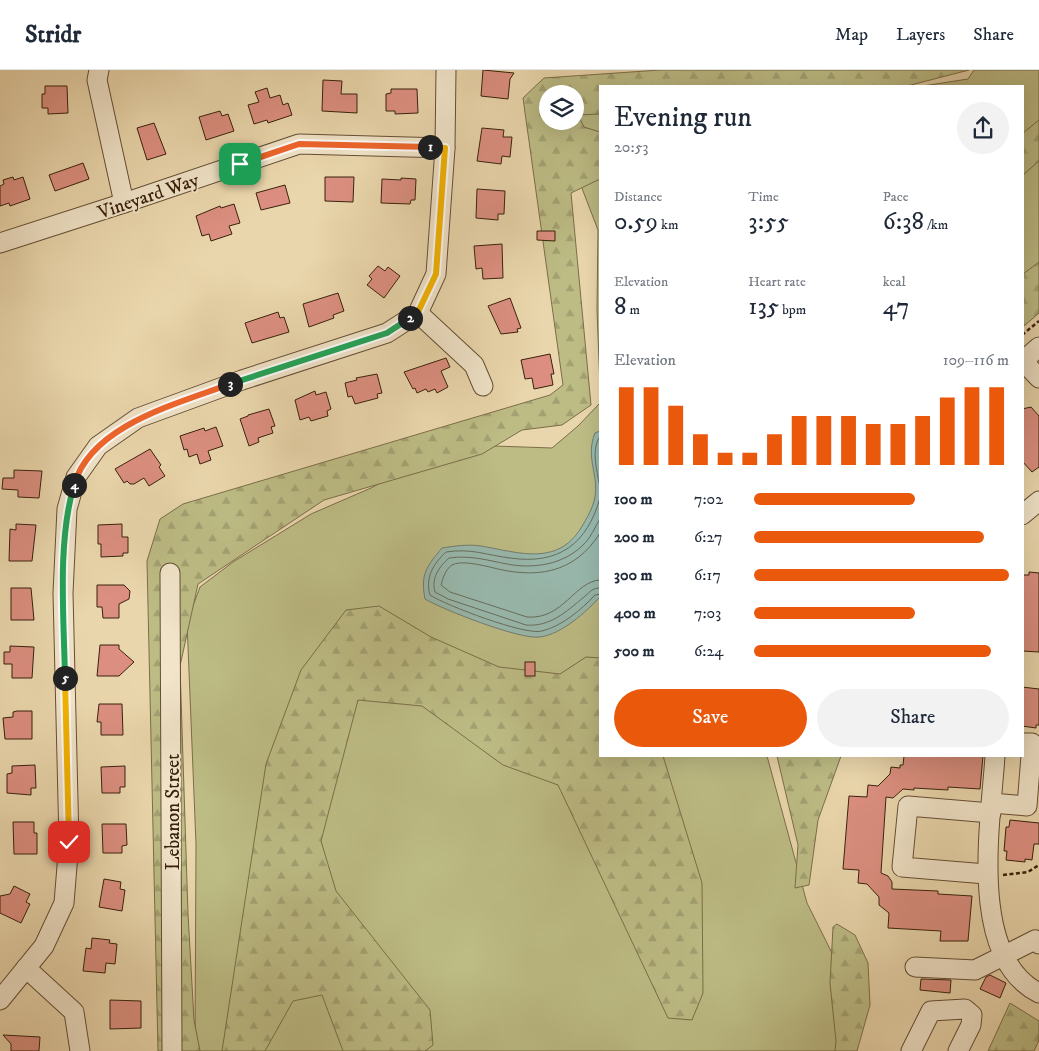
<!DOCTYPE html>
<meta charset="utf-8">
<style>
:root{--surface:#fff;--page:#f2f2f3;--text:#1f2937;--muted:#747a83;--line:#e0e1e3;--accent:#ea580c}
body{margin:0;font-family:"IM FELL DW Pica",serif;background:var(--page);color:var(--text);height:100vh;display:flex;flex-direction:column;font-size:19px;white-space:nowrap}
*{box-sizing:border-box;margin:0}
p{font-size:16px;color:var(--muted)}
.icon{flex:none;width:28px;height:28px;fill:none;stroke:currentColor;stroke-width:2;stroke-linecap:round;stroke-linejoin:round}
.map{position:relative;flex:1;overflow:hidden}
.sheet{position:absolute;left:599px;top:15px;width:425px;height:672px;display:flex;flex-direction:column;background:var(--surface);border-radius:0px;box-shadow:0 5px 20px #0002}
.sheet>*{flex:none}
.controls{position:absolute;left:539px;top:15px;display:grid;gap:10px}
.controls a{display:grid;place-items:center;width:45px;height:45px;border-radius:50%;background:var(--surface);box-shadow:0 5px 20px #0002;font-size:25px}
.pin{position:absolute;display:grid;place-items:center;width:42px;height:42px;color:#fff;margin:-21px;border-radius:10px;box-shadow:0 2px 8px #0006}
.km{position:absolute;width:25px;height:25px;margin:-12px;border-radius:50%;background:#222;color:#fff;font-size:14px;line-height:25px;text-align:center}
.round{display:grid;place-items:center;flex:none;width:52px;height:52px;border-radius:26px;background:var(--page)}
.headline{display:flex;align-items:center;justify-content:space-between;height:85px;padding:0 15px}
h1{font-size:28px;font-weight:600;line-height:38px}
.stats{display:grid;grid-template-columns:repeat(3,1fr);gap:8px;height:85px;padding:5px 15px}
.stats div{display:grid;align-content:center}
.stats b{font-size:25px;font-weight:600}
.stats small{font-size:14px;font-weight:400}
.stats p{font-size:14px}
.chart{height:140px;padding:10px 15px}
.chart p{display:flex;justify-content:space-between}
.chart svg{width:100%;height:90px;margin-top:5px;stroke:var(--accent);stroke-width:6}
.primary-button{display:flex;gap:10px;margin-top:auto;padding:10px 15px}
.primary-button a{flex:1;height:58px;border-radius:30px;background:var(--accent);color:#fff;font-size:20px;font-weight:600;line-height:58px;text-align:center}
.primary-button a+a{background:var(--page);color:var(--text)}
ul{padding:0 15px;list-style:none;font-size:16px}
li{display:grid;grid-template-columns:80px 60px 1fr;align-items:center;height:38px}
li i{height:12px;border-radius:6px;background:var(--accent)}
header{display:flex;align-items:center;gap:30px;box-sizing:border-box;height:70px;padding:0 25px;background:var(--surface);border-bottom:1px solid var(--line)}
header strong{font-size:24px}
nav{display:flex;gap:28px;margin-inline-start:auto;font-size:18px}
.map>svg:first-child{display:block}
</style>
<header>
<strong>Stridr</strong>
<nav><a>Map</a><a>Layers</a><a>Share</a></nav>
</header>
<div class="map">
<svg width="1039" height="981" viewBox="0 0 1039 981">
<defs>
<pattern id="forest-firs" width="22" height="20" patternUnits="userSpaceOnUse" patternTransform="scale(1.25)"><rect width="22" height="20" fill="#bdbc85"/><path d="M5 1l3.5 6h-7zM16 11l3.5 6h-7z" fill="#a3a172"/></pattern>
</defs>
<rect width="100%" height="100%" fill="#ead6ac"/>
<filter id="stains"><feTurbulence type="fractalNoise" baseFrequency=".004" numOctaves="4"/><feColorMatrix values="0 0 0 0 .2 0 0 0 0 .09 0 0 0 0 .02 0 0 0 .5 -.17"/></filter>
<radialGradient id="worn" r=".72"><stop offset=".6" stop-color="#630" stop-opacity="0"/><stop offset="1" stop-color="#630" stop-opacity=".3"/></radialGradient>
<g fill="#bdbc85" stroke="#7b6e48">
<polygon points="974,0 1039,0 1039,212 1023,226 1022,16 923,16 968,9"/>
<polygon points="600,22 600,317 597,240 598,160 565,74 575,51 575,29"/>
<polygon points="600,333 600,686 767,686 807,833 842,903 844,981 195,981 196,774 187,552 200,517 233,492 311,444 371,418 429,386 494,376 552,378 578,356"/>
</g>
<g fill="url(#forest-firs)" stroke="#7b6e48" fill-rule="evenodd">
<path d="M660,0H969L907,16H600V44L578,45L584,57L600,62V109L571,123L591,335L562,355L522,360L482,384L324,430L198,514L180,596L188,844L194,950L200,981H158L147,491L160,449L183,434L550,325L563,315L523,28L544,8ZM548,24H575V51H548Z"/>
<polygon points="1039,50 1039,91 1023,105 1023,63"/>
<polygon points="1039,192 1039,243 1023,257 1023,204"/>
<polygon points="379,536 431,567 499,597 560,604 586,587 600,588 600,686 663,686 702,813 703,923 692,950 668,948 558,715 503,695 422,636 358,630 321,771 336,821 430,940 433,975 425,981 343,981 322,925 293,931 265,981 222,981 266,694 301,600 346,540"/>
<polygon points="777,686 841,686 818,750 809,815 795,818 798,775"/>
<polygon points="837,854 855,865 868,893 870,935 857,981 835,981 836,971 830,913 833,857"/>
<polygon points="1010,933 1039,951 1039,970 1034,981 988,981"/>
</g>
<path fill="#98b9ae" stroke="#727c6d" d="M600,361V527C586,542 562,564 540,567C520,570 444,540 425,529C420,504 427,496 442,478C455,476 468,474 481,476C517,482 557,497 581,458C587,448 593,438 595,427C599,404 585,388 595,363Z"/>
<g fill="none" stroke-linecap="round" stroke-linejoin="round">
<g stroke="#686d5d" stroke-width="1">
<path d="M600,366C590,382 598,402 600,419"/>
<path d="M600,428C587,474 559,495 510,488C486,485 471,478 446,482C433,494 425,508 430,525C445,535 526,566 542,561C562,556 581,540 595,525L600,524"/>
<path d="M600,449C595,457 590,469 583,475C563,495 533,499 507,494C486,490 470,485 449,488C439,497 431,508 435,522L448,529L526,555C550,557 566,542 584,527C590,522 592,518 600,518"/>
<path d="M600,463C574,505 534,509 490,497C480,495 461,490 452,495C445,500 443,508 441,515L450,522L527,547C563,550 575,511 600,510"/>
</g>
</g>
<g fill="#dc8f80" stroke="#39210c">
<polygon points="483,0 514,3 510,9 508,29 481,26"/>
<polygon points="323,10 342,11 341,24 357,24 357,43 322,41"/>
<polygon points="45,16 67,16 68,43 48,44 48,38 42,38 42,24 45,24"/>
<polygon points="267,18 270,28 280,25 283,35 288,33 292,45 268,53 267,50 254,54 248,35 259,32 255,22"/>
<polygon points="391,19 417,19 418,43 395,44 395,41 386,41 386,24 391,23"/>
<polygon points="220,41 222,46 228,44 234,61 206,70 199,47"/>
<polygon points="154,53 166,84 147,90 137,58"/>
<polygon points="482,58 504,60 503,67 512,67 510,87 502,86 501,94 477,91"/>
<polygon points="83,93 89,109 55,121 49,105"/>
<polygon points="13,107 14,110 23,107 30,129 10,136 9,133 0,136 0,116 4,114 3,110"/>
<polygon points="325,107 354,107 353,132 325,131"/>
<polygon points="401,108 416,109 415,130 411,130 410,134 381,133 382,109 401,110"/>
<polygon points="285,115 290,133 261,140 256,123"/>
<polygon points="477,119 505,121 504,144 498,144 498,150 476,148"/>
<polygon points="234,134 240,153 229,156 232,164 211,171 209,164 202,166 196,146 220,136 221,138"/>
<polygon points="537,161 555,161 555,171 537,170"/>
<polygon points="502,174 503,208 483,209 482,198 476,199 474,176"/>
<polygon points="378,196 385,201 388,197 400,206 384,228 367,215 372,209 369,206"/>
<polygon points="338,223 344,241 333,245 334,248 309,257 303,234"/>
<polygon points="510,228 521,258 517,259 518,262 501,264 488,236"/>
<polygon points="278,242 280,248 284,247 289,262 252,273 245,253"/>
<polygon points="550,284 554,304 551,304 553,315 534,319 532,308 525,309 521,290"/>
<polygon points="446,288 450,297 441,301 448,317 437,323 435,319 428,322 426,319 417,323 415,318 413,319 404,302"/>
<polygon points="377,304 382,323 377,324 378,328 355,334 352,326 348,327 345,313 357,310 356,308"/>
<polygon points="315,321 316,325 326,322 331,339 327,341 328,346 311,351 309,347 300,350 295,330"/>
<polygon points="1031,337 1039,346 1039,397 1032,402 1022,391 1022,339"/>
<polygon points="269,339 275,356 271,357 273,363 258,368 259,372 249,376 240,349 248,346 248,345"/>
<polygon points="216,357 223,376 208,381 211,390 200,394 197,384 189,387 187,379 184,380 180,366 204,358 205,361"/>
<polygon points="150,379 161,395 159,397 165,406 149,416 144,408 134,414 130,414 127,411 124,413 115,399"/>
<polygon points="14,400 42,401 39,428 18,427 18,420 2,419 3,408 14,408"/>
<polygon points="16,454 36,455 32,491 9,491 10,459 16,460"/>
<polygon points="122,454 122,467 128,467 128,483 123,483 123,486 101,487 101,474 98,474 98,455"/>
<polygon points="1029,502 1039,503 1039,582 1022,581 1022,505 1029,505"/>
<polygon points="97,515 124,515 130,521 129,529 119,534 119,548 103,548 102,537 97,537"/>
<polygon points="11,518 31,518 34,550 11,550"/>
<polygon points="100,575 119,575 119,579 134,592 119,606 97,606"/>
<polygon points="10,576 34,577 32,608 12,608 12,594 4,594 4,582 10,582"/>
<rect x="525" y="592" width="10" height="14"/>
<polygon points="1022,617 1039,619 1039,655 1036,655 1036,658 1022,656"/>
<polygon points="99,634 122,634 123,665 101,665 101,652 97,652"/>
<polygon points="17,641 32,641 32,669 5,669 3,648 13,647 13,642"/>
<polygon points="904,686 983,686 980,719 948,717 948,720 914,718 914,720 903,719 893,728 886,727 881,803 888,806 892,812 892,819 938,821 938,824 972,826 968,871 940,871 941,861 888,858 889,843 879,835 879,827 867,814 858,813 859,800 843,799 849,726 867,727 868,715 878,716 890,704 891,697 900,698 900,695 903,695"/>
<polygon points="35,695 36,718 31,718 31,725 7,723 7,704 12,703 12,696"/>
<polygon points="125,696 125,717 120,717 120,723 102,723 101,697"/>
<polygon points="1010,750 1039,753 1039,774 1034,774 1032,790 1025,789 1025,792 1006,790 1007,781 1004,781 1006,757 1009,757"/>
<polygon points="13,752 34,752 34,763 37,763 37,784 14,784"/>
<polygon points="102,754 126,754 127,775 122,776 122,783 103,783"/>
<polygon points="104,809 121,812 120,819 125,820 122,841 99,837"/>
<polygon points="14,816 30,824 26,832 30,834 21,853 0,843 0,826 10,824"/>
<polygon points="92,868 110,870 109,873 117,874 115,894 106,893 105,903 83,901 86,878 91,879"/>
<polygon points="990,905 1006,913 1000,928 980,919 986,907"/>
<polygon points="921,909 951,910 950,923 920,920"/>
<polygon points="110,930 141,931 141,958 110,959"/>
<polygon points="3,965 40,967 39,981 11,981 11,974"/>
</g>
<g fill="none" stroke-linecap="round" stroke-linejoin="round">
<g stroke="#654e34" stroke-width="21">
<g id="minor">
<polyline points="99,0 97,10 124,133"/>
<polyline points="0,173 124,133 299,74 445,78"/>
<polyline points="418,243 474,295 483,316"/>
<polyline points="1039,277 1023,291 1039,308"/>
<polyline points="1022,445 1039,431"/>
<polyline points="170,503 172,981"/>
<path d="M995,686C991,751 967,887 1039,923"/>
<polyline points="992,733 1027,736 1032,673 1022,673"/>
<polyline points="986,804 902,797 908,736 991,743"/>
<polyline points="915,897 975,900 1035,870 1039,874"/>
<polyline points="26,898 74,942 80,981"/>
<polyline points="0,930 44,876 64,833 69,772 63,523 67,439 76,407 98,376 138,348 242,310 387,263 418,243 436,204 445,78 446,0"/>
<polyline points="911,981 931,941 965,939 972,945 971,955 958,981"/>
</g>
</g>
<g stroke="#39210c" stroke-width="2.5" stroke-dasharray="4 2.5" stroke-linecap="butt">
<polyline points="1022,265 1039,251"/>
<polyline points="1003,805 1028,802 1039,795"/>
</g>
<use href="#minor" stroke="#f1e4c9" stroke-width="19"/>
</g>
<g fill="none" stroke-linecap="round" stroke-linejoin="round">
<g stroke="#fff" stroke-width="10">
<polyline id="split-1" points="240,94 299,74 430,77"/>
</g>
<g stroke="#fff" stroke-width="10">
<polyline id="split-2" points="410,248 418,242 436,204 445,78 430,77"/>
</g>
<g stroke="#fff" stroke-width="10">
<polyline id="split-3" points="230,314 387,263 410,248"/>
</g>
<g stroke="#fff" stroke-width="10">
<path id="split-4" d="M74,415C91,355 177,334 230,314"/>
</g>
<g stroke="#fff" stroke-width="10">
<path id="split-5" d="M65,608C64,548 57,473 74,415"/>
</g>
<g stroke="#fff" stroke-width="10">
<polyline id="split-6" points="65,608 69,772"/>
</g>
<use href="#split-1" stroke="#f0652b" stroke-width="6"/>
<use href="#split-2" stroke="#f5b400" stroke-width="6"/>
<use href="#split-3" stroke="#22a559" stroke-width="6"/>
<use href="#split-4" stroke="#f0652b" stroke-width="6"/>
<use href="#split-5" stroke="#22a559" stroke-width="6"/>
<use href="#split-6" stroke="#f5b400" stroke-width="6"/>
</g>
<g text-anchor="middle" stroke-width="4" stroke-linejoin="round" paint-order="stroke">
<g font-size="19" fill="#39210c" stroke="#f1e4c9">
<text transform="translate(148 125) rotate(-19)" y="7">Vineyard Way</text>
<text transform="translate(172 742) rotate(-90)" y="7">Lebanon Street</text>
</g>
</g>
<rect width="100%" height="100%" filter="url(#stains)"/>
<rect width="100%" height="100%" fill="url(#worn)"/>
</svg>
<div class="controls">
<a><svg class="icon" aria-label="layers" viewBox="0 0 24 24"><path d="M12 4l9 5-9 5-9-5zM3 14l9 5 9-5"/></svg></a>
</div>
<div class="pin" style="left:240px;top:94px;background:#1e9e55"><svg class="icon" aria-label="arrive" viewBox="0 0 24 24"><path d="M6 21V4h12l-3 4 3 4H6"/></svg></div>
<div class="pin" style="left:69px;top:772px;background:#d93025"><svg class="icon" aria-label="check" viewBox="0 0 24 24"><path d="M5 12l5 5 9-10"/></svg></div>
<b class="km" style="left:430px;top:77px">1</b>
<b class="km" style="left:410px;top:248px">2</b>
<b class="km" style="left:230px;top:314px">3</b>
<b class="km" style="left:74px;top:415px">4</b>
<b class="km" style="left:65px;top:608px">5</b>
<section class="sheet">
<div class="headline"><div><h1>Evening run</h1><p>20:53</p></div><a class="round"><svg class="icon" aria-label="share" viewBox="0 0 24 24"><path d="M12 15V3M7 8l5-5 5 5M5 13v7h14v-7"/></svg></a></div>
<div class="stats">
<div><p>Distance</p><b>0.59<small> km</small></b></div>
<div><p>Time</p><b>3:55</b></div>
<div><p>Pace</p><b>6:38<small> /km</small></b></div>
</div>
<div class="stats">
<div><p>Elevation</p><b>8<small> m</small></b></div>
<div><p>Heart rate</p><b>135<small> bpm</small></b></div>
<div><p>kcal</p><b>47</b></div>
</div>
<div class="chart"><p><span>Elevation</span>109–116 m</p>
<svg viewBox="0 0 160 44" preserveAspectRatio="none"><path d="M5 44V6M15 44V6M25 44V15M35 44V29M45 44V38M55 44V38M65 44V29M75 44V20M85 44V20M95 44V20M105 44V24M115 44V24M125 44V20M135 44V11M145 44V6M155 44V6"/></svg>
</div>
<ul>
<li><b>100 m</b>7:02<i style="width:63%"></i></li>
<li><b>200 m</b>6:27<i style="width:90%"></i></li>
<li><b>300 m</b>6:17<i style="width:100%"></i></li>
<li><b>400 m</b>7:03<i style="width:63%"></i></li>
<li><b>500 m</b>6:24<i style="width:93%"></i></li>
</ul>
<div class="primary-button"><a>Save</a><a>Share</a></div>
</section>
</div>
